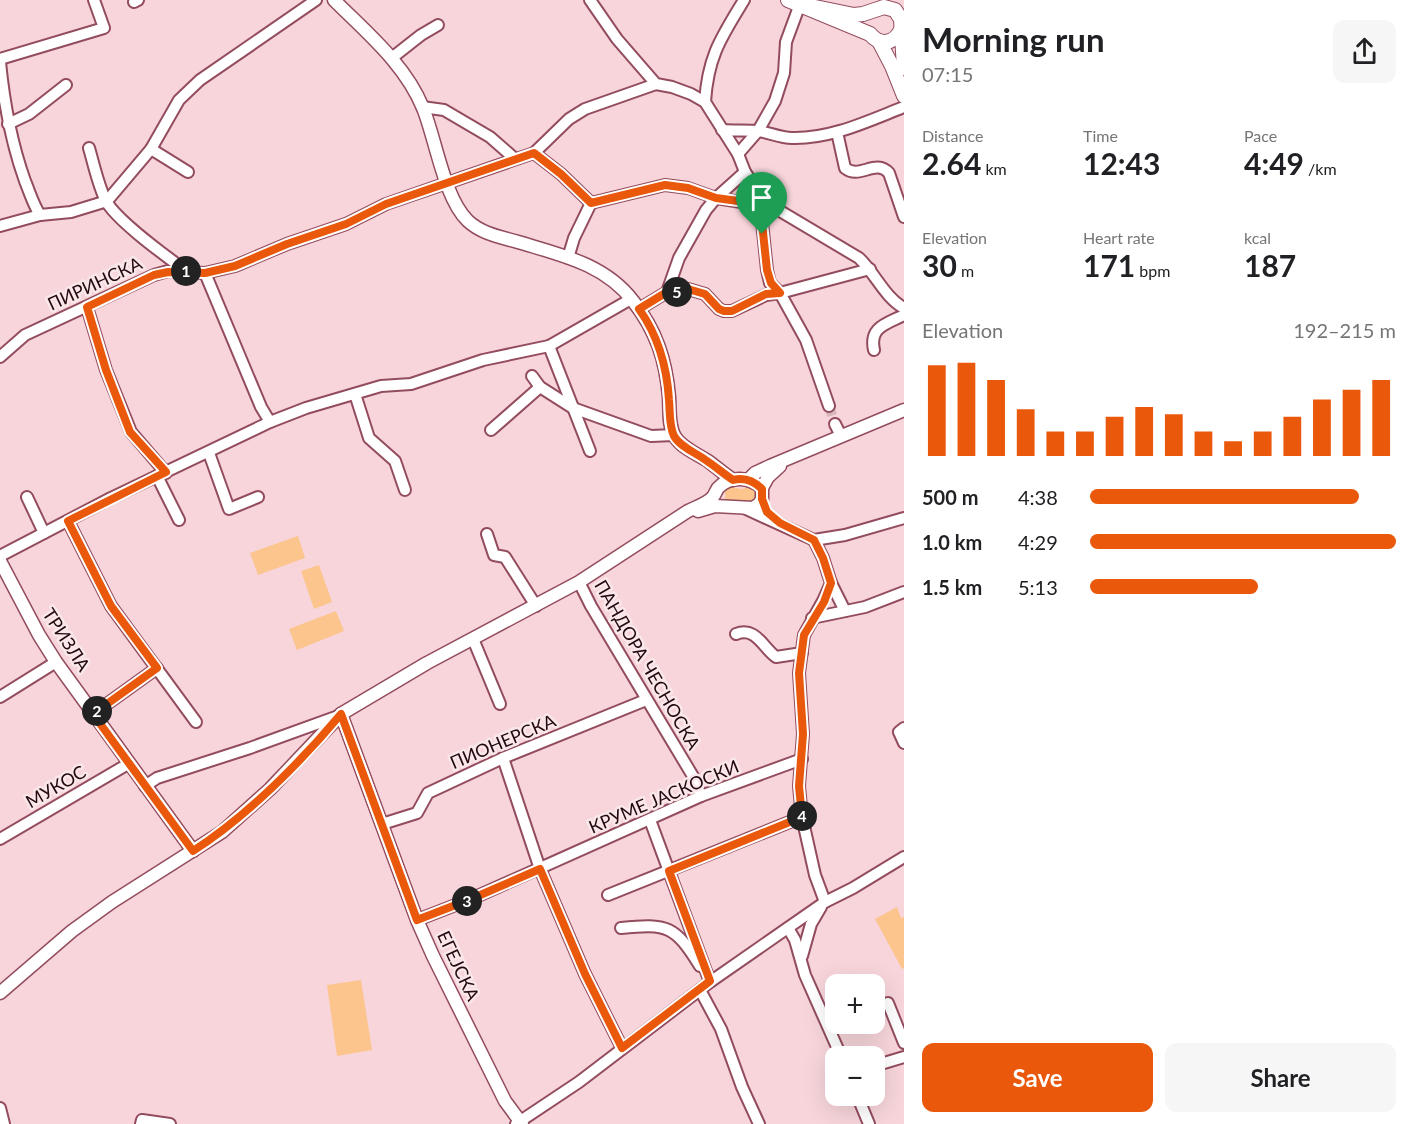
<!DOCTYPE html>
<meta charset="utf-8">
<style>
:root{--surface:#fff;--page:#f6f6f6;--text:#202124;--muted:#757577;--accent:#ea580c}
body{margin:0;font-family:Lato,sans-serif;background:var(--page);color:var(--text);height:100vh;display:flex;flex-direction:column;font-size:22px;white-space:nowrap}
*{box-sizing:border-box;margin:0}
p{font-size:20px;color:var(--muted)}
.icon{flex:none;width:33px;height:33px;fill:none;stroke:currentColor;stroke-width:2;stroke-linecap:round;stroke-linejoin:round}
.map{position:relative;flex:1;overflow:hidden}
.details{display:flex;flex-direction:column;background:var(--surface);width:510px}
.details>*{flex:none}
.buttons{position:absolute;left:825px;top:974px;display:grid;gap:12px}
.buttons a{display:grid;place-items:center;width:60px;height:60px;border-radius:12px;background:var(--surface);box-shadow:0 6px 24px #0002;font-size:30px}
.pin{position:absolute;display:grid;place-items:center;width:51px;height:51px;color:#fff;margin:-62px -26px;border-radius:50% 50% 50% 0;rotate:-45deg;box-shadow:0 0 6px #0007}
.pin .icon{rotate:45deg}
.km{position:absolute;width:30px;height:30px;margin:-15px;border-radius:50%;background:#222;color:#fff;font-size:16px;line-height:30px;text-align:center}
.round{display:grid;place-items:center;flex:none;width:63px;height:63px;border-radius:12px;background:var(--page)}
.overview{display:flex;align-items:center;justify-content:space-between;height:102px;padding:0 18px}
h1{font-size:33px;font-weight:700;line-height:45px}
.stats{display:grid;grid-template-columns:repeat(3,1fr);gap:9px;height:102px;padding:6px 18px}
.stats div{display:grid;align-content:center}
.stats b{font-size:30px;font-weight:700}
.stats small{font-size:16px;font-weight:400}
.stats p{font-size:16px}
.chart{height:168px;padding:12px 18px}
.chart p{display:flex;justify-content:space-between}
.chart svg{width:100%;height:108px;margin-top:6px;stroke:var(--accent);stroke-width:6}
.button{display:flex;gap:12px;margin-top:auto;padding:12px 18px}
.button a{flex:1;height:69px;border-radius:12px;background:var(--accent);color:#fff;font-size:24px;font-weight:700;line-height:69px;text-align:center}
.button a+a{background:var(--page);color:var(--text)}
ul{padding:0 18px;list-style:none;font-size:20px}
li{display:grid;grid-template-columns:96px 72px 1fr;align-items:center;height:45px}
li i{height:15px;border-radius:8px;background:var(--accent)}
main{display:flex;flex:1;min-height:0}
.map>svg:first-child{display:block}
</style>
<main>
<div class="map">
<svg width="904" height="1124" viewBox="0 0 904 1124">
<rect width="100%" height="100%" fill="#f7d5db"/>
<g fill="#fcc58d">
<path d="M730,487L742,489L748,487L756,492L754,502C745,503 733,503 725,499V491Z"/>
<polygon points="298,536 305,558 258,575 250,553"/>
<polygon points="319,565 332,602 314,609 301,571"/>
<polygon points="336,611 344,631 297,650 289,629"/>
<polygon points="897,907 901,918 904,917 904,968 902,969 875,919"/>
<polygon points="361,980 372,1050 337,1056 327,985"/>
</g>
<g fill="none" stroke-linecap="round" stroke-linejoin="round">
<polyline stroke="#d7b6bc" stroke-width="10" stroke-dasharray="10 5" stroke-linecap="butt" points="829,406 835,424"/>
<g stroke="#934c5d" stroke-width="14">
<g id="minor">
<path d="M590,0L617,39L656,84L672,87L691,94L705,102L738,154L745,172L759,193L775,208L859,258C875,273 885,298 904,308"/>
<polyline points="134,2 138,0"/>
<polyline points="393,57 421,35 438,25"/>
<polyline points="0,59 104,28 94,0"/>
<path d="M0,62C4,103 11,142 25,181C30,193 33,204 40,215"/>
<path d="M705,102C708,56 721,38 744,0"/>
<polyline points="422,107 444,110 490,137 514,158"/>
<polyline points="8,124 29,114 66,85"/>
<path d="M722,130C734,131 747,130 759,131C770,133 781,138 792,138C831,139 868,121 904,107"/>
<path d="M837,132L845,168C860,180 875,158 889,173L904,217"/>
<path d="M89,148C94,165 98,185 106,201C117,221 166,256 186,271"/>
<polyline points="151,149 188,172"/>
<polyline points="534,153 561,174 591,203"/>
<polyline points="738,154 758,131 775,101 784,73 786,42 800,4"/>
<polyline points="759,193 767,270 770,283 780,293 806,340 829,406"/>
<polyline points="591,203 665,185 688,188 716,198 766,206"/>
<polyline points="0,226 40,215 71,212 107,201 151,149 179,100 200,80 316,0"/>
<polyline points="568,258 574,238 591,203"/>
<polyline points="205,273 261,407 270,422"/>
<polyline points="667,292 680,292 688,289 705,294 719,309 724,311 732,311 766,295 780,293 870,269"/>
<polyline points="87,307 106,370 131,432 166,473"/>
<polyline points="639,309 667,292 679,258 706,210 716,198 745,172"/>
<polyline points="549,346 590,451"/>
<path d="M874,350C869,327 886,324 904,315"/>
<polyline points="0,357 25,335 154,275 168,271 205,273 235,266 287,244 346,224 386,204 534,153 569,119 585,109 656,84"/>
<polyline points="532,376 540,387 573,408 651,436 674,435"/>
<polyline points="355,394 369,438 395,461 405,490"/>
<polyline points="835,424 841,436"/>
<polyline points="491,430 540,387"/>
<polyline points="209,453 229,509 258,497"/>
<polyline points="157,476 179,520"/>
<polyline points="27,497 44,533"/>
<polyline points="746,509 814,540 845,535 904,518"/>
<polyline points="68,521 111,606 196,722"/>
<polyline points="487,534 494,555 505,557 536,606"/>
<polyline points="814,540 823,558 831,583 823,601 804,635 799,673 803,734 799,786 802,817 815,875 825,902"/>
<polyline points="0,556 111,498 270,422 306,408 381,386 411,384 483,360 549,346 631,299"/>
<polyline points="579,582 591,606 694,778 701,796"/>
<polyline points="831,583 845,611"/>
<polyline points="812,618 865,607 904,592"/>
<path d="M736,634C756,626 763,648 776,657L802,653"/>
<polyline points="473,639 500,704"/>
<polyline points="0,697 56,662"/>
<polyline points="93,714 157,668"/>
<polyline points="904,728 899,732 904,743"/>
<polyline points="503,758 540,869 585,974 622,1048"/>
<polyline points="145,786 157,778 250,748 341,715"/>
<polyline points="650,820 710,982"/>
<polyline points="382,824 417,813 428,793 503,758 646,700"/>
<polyline points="0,839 128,764"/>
<polyline points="608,895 802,817"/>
<polyline points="417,920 471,899 701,796 802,759"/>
<path d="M621,928C668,923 675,926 700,966"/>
<polyline points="788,928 795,940 805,975 841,1056"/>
<polyline points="802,956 811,924 821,907"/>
<polyline points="700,990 721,1029 742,1087 759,1124"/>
<polyline points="888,1003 904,1043"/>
<polyline points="874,1066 904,1057"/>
<polyline points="857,1095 869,1124"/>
<polyline points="0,1108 4,1124"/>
<polyline points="141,1124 142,1120 170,1124"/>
<polyline points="516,1124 579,1082 710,982 825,902 853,888 904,857"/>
</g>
</g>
<g stroke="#934c5d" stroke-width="15">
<g id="tertiary">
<path d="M334,0C367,33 405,64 423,108C436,140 444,198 468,221C482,234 501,237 518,242C561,255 605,264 633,301C656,330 666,360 669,397C670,410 668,426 675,437C682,448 697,454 708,461C716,467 724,474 733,480"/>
<polyline points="749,479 755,473 770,466 904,410"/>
<polyline points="698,511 715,506 753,508 759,504 762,499 762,488 768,477 780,466"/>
<polyline points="0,561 39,635 56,662 193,851"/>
<polyline points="341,714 417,920 433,956 505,1101 522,1124"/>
<path d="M0,993L72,931L112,902L222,832L270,789L341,714L427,663L579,582L688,511C696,507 707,504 713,497C715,494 716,491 718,488C730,475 750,477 762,488"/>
</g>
</g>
<g stroke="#934c5d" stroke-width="16">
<g id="secondary">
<path d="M788,0L870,34C880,46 894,44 901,30"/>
<polyline points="800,4 854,15 863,14 884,7 895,10 901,19 904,68"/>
<polyline points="879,41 892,66 904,96"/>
</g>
</g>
<use href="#minor" stroke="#fff" stroke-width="10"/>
<use href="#tertiary" stroke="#fff" stroke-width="12"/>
<use href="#secondary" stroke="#fff" stroke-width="14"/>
</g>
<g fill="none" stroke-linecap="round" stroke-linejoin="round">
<g stroke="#fff" stroke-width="12">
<path id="route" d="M534,153L561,174L591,203L665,185L688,188L716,198L760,204L767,270L771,283L780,293L766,294L732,311H724L719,309L705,294L688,289L680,292H667L639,309C659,337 667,367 669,400C670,411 669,426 674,436C681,448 697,453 707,461C716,467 724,474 733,480C744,477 753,480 762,489V499L767,512L780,523L814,540L823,558L831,583L824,602L804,635L799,673L803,734L799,786L802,817L669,871L710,981L622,1048L585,974L540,869L471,899L417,920L341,714C300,763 246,817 193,851L93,714L157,668L111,606L68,521L166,472L130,432L106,370L87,307L154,275L168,272L205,273L235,266L287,244L346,224L386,204Z"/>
</g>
<use href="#route" stroke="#ea580c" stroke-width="8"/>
</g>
<g text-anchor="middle" stroke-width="5" stroke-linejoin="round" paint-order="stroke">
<g font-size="18" fill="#23080f" stroke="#f9e7ea">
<text transform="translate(95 284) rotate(-25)" y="6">ПИРИНСКА</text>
<text transform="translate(66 640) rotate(57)" y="6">ТРИЗЛА</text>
<text transform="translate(647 665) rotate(60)" y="6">ПАНДОРА ЧЕСНОСКА</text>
<text transform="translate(503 742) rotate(-23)" y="6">ПИОНЕРСКА</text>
<text transform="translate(56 787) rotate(-30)" y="6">МУКОС</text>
<text transform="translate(664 797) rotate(-23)" y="6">КРУМЕ ЈАСКОСКИ</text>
<text transform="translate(458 966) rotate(65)" y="6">ЕГЕЈСКА</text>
</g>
</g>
</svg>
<div class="buttons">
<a>+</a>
<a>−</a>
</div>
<div class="pin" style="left:762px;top:234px;background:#1e9e55"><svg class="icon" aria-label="arrive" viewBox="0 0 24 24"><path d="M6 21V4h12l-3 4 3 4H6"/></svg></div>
<b class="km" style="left:186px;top:271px">1</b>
<b class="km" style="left:97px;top:711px">2</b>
<b class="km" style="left:467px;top:901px">3</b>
<b class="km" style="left:802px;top:816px">4</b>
<b class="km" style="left:677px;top:292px">5</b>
</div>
<section class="details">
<div class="overview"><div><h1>Morning run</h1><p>07:15</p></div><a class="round"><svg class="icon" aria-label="share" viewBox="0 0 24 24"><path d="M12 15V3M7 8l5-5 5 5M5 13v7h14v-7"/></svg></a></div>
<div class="stats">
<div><p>Distance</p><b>2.64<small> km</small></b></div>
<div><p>Time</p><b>12:43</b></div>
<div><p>Pace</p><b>4:49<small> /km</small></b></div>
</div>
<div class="stats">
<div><p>Elevation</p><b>30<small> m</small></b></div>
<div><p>Heart rate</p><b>171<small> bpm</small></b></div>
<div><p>kcal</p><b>187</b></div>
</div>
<div class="chart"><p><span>Elevation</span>192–215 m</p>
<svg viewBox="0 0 160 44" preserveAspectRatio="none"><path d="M5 44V7M15 44V6M25 44V13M35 44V25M45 44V34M55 44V34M65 44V28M75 44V24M85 44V27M95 44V34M105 44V38M115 44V34M125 44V28M135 44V21M145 44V17M155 44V13"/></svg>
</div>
<ul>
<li><b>500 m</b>4:38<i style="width:88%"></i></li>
<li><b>1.0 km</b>4:29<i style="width:100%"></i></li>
<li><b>1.5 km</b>5:13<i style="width:55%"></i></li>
</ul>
<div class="button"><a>Save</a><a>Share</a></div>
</section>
</main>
